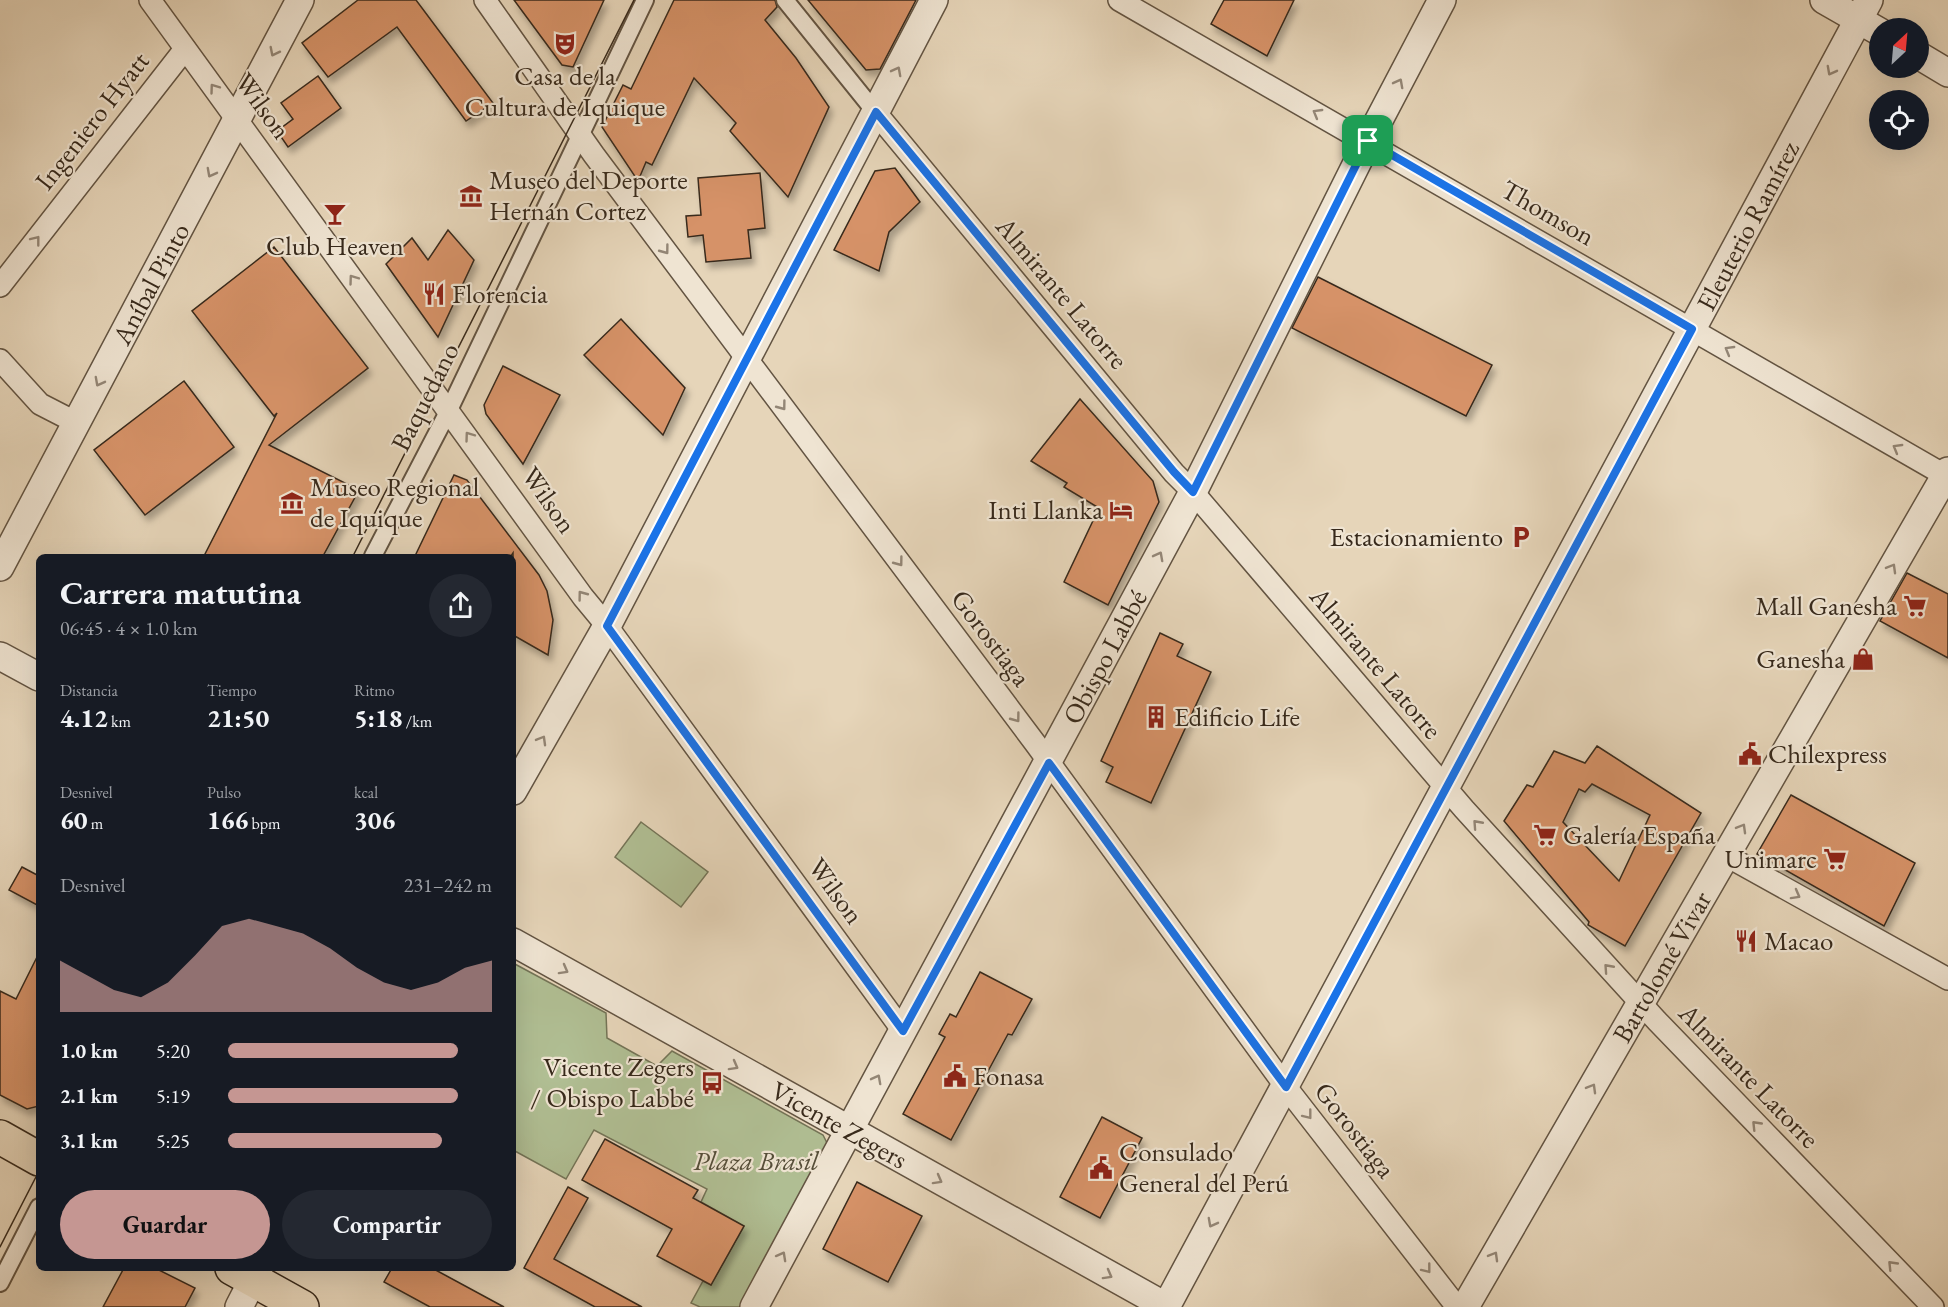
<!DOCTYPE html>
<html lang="es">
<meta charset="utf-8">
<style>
:root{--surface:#171b24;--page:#242831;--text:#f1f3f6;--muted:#9ea1a6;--accent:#c59692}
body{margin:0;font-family:"EB Garamond",serif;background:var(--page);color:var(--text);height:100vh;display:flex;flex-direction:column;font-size:22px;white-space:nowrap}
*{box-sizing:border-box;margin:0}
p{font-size:20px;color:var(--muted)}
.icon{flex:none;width:33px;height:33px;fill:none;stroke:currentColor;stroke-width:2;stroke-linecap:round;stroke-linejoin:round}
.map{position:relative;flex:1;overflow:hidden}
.panel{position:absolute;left:36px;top:554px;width:480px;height:717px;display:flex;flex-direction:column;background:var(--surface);border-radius:9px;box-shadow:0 6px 24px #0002}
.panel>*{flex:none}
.needle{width:39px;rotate:26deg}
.buttons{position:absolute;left:1869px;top:18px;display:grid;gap:12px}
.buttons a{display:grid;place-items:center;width:60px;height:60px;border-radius:50%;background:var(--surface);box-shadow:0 6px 24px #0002;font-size:30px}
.pin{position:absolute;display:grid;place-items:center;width:51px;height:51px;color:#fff;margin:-26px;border-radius:12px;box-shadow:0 3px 9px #0006}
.round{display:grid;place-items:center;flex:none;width:63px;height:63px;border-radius:32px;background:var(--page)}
.head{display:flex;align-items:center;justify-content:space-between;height:102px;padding:0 24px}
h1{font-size:33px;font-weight:700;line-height:45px}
.metrics{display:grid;grid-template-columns:repeat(3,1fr);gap:9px;height:102px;padding:6px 24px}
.metrics div{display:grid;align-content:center}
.metrics b{font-size:26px;font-weight:700}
.metrics small{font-size:16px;font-weight:400}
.metrics p{font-size:16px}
.chart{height:168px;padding:12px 24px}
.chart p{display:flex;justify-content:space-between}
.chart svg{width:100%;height:108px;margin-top:6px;fill:var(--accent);opacity:.7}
.button{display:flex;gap:12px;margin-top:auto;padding:12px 24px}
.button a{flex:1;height:69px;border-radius:36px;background:var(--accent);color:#111;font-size:24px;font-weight:700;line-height:69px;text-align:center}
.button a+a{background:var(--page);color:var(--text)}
ul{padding:0 24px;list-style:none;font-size:20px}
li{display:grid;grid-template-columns:96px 72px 1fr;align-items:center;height:45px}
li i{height:15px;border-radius:8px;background:var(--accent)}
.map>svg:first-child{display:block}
</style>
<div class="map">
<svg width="1948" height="1307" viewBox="0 0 1948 1307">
<defs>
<filter id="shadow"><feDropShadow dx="3.5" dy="6" stdDeviation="3" flood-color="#0004"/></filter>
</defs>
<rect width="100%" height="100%" fill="#e6d5b9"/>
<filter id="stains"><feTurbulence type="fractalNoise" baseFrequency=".00333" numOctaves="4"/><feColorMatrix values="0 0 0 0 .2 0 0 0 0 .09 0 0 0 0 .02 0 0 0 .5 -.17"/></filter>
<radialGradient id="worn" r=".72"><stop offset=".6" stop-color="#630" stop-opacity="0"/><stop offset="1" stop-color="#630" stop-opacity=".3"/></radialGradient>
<g fill="#b0be93" stroke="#747457" stroke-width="1.5">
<polygon points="641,822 708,872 681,907 615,857"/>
<polygon points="513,963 606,1013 607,1038 657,1066 672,1051 823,1135 828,1145 745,1307 700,1307 691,1303 703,1281 711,1285 744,1226 701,1202 707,1189 594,1130 566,1179 513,1150"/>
</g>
<g fill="#d69267" stroke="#37291b" stroke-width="1.5" fill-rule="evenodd" filter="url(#shadow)">
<polygon points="358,0 416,0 493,103 466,121 397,27 328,77 302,43"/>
<polygon points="514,0 604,0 573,67 562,65"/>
<polygon points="674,0 775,0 777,7 765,20 796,58 829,107 788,197 730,131 736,123 694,78 652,165 646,162 638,181 602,127 623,85 631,89"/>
<polygon points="808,0 916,0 880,69 866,70"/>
<polygon points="1224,0 1294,0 1267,56 1211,24"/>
<polygon points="318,76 341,108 288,147 277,131 293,119 281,103"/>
<polygon points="895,168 920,202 889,232 879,271 834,250 875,171"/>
<polygon points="760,173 765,228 748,230 751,258 706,262 703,235 688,237 686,216 701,215 698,178"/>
<polygon points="448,230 474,260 438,337 386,264 412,238 428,260"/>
<polygon points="274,247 368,368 269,445 359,490 323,556 204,556 277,413 274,416 192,311"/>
<polygon points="1318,277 1492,365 1466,416 1292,328"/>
<polygon points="621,319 685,388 663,435 584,355"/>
<polygon points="503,366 560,395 523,464 486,414 484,405"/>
<polygon points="184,381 234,447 145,515 94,450"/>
<polygon points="1080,399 1153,481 1159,502 1108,605 1064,582 1099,508 1064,487 1067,483 1031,461"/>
<polygon points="454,475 467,480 539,575 547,591 553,620 548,655 513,635 513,553 511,556 415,556"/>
<polygon points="1907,573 1948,594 1948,658 1880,621"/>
<polygon points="1160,633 1183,644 1177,656 1211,672 1151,803 1106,782 1113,767 1101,761"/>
<path d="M1597,746L1701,813L1625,946L1588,925L1589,922L1504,821L1527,785L1533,787L1554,751L1585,763ZM1592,784L1650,815L1619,881L1563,822L1579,789L1585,792Z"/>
<polygon points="1791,795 1915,863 1884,926 1757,854"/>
<polygon points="22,867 39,876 39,906 9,890"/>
<polygon points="39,953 39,1106 27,1109 0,1095 0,991 16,999"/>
<polygon points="980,972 1032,999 1012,1035 1008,1034 951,1140 903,1114 945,1037 939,1034 950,1014 956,1017"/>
<polygon points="1102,1117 1142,1138 1100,1218 1060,1197"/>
<polygon points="605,1139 698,1190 693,1198 744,1226 711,1285 657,1256 672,1229 582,1180"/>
<polygon points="857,1182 922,1216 888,1282 823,1249"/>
<polygon points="568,1187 588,1198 554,1259 642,1307 595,1307 524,1268"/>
<polygon points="124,1268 155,1268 195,1288 185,1307 103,1307"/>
<polygon points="392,1268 432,1268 504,1307 430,1307 384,1282"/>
</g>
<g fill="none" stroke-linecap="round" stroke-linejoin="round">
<g stroke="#635442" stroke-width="20">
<g id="pedestrian">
<polyline points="785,0 876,113"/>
<polyline points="373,556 449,410 645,0"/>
<polyline points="0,1283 39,1207"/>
</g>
</g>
<g stroke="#635442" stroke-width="24">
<g id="minor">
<polyline points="150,0 583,597 607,626 903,1031"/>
<polyline points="485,0 594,155 1035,743 1286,1087 1457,1307"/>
<polyline points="1119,0 1948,477"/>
<polyline points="876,113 1174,473 1193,492 1464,809 1657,1021 1933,1307"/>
<polyline points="0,286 185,49"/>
<polyline points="0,360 40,404 77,423"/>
<polyline points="1727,856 1948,979"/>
</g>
</g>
<g stroke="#635442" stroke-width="30">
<g id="tertiary">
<polyline points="1824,0 1880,32"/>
<polyline points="1918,55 1948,73"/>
<polyline points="0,567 300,0"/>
<polyline points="0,656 39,677"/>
<polyline points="513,791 607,626 934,0"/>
<polyline points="513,942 1167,1307"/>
<polyline points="239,1307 259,1268"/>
<polyline points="754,1307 1193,492 1368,141 1442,0"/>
<polyline points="1166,1307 1869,0"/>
<polyline points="1465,1307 1948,471"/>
</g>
</g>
<g stroke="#37291b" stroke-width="36">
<g id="primary">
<polyline points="0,1137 39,1159"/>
<polyline points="232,1268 302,1307"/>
</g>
</g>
<use href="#pedestrian" stroke="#efe4d2" stroke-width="16"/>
<use href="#minor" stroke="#efe4d2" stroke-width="21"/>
<use href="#tertiary" stroke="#efe4d2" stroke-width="27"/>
<use href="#primary" stroke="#e6d5b9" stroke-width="33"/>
<g stroke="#37291b" stroke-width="1.5">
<polyline points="353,556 634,0"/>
<polyline points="0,1247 39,1171"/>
</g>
</g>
<defs><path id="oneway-chevron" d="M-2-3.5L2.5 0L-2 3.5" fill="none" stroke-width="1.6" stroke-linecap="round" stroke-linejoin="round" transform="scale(1.5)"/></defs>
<g stroke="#938676">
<use href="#oneway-chevron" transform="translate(274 52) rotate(117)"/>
<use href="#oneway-chevron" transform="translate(897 71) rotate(-62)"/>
<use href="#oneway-chevron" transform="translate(1831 71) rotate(118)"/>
<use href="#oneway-chevron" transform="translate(1399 83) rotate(-62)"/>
<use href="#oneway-chevron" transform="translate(214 88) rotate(-126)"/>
<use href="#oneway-chevron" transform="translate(1317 113) rotate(-150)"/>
<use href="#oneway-chevron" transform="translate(211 173) rotate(118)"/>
<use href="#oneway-chevron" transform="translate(36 240) rotate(-52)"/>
<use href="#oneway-chevron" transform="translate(665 250) rotate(53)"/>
<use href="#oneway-chevron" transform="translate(353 279) rotate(-126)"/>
<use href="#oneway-chevron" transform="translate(1729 350) rotate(-150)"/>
<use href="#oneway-chevron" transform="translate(99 382) rotate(118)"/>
<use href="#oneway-chevron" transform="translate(782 406) rotate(53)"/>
<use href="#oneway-chevron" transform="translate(469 436) rotate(-126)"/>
<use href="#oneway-chevron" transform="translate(1897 448) rotate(-150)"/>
<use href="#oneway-chevron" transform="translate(1159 556) rotate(-62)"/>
<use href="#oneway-chevron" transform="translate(899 562) rotate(53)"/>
<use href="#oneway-chevron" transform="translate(1892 568) rotate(-60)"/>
<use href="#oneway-chevron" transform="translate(582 595) rotate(-127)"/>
<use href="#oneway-chevron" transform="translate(1016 718) rotate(53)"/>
<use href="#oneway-chevron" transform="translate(542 740) rotate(-60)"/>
<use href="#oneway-chevron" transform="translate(1477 824) rotate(-132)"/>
<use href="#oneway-chevron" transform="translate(1742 828) rotate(-60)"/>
<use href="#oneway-chevron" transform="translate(1796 895) rotate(29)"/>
<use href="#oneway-chevron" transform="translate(1608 968) rotate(-132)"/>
<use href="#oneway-chevron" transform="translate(564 970) rotate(29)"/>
<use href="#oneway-chevron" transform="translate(734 1066) rotate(29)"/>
<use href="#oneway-chevron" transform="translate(877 1079) rotate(-62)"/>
<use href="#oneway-chevron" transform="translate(1592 1088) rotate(-60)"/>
<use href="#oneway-chevron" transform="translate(1308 1115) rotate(52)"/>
<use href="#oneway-chevron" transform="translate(1756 1125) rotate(-134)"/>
<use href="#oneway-chevron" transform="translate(938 1180) rotate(29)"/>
<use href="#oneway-chevron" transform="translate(1212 1223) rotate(118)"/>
<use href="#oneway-chevron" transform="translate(782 1256) rotate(-61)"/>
<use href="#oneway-chevron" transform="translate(1494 1256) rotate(-60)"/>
<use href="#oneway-chevron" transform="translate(1892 1265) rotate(-134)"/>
<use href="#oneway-chevron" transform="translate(1427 1269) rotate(52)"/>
<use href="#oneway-chevron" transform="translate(1108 1275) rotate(29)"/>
</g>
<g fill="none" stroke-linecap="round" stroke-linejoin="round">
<g stroke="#fff" stroke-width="12">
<polygon id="route" points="876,112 1174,472 1193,492 1368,141 1692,329 1286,1087 1049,763 903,1031 607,626"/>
</g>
<use href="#route" stroke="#1a73e8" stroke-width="8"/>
</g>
<defs>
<g id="theatre-bare" transform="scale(1.8)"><path d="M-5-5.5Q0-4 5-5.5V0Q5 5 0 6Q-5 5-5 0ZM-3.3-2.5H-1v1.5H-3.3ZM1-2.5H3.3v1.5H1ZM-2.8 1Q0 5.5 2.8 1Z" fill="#8f2418" stroke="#efe4d2" stroke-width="2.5" paint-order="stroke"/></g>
<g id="museum-bare" transform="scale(1.8)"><path d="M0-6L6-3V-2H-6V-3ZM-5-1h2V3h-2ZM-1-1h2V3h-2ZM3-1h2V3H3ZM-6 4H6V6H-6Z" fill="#8f2418" stroke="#efe4d2" stroke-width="2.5" paint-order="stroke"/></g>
<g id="bar-bare" transform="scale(1.8)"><path d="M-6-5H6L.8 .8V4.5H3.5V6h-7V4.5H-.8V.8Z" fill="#8f2418" stroke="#efe4d2" stroke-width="2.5" paint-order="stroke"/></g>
<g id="restaurant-bare" transform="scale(1.8)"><path d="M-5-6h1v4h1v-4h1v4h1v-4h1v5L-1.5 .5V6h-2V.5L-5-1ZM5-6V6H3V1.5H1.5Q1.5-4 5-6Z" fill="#8f2418" stroke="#efe4d2" stroke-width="2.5" paint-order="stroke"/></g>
<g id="hotel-bare" transform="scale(1.8)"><path d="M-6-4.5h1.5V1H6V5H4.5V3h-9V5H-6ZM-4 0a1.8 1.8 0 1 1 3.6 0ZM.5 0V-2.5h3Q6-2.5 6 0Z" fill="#8f2418" stroke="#efe4d2" stroke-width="2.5" paint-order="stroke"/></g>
<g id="parking-bare" transform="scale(1.8)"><path d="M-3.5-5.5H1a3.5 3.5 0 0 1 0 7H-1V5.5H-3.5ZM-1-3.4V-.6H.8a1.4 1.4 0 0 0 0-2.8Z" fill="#8f2418" stroke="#efe4d2" stroke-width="2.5" paint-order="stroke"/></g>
<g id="supermarket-bare" transform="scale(1.8)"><path d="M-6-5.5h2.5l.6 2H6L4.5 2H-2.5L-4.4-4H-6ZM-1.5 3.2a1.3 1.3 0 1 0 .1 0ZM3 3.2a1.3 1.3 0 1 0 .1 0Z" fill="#8f2418" stroke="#efe4d2" stroke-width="2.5" paint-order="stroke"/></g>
<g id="shop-bare" transform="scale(1.8)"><path d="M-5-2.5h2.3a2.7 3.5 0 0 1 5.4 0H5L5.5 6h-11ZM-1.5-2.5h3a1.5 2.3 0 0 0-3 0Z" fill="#8f2418" stroke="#efe4d2" stroke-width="2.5" paint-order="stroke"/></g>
<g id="building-bare" transform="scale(1.8)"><path d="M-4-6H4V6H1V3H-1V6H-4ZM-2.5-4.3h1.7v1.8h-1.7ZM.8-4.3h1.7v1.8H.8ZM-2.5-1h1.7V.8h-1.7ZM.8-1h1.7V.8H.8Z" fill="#8f2418" stroke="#efe4d2" stroke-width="2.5" paint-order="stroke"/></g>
<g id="civic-bare" transform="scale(1.8)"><path d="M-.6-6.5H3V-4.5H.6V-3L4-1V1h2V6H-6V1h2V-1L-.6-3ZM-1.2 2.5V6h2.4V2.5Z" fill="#8f2418" stroke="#efe4d2" stroke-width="2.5" paint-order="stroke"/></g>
<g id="bus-bare" transform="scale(1.8)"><path d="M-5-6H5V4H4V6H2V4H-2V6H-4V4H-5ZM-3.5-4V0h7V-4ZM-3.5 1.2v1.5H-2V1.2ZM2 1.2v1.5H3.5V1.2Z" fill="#8f2418" stroke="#efe4d2" stroke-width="2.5" paint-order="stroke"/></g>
</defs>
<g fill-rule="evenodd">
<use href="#theatre-bare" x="565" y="44"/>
<use href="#museum-bare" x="471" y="196"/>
<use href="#bar-bare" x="335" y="214"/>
<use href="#restaurant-bare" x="434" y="294"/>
<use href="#museum-bare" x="292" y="503"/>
<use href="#hotel-bare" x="1121" y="510"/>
<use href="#parking-bare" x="1521" y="537"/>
<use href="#supermarket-bare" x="1915" y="606"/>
<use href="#shop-bare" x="1863" y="659"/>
<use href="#building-bare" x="1156" y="717"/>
<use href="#civic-bare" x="1750" y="754"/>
<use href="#supermarket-bare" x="1545" y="835"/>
<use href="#supermarket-bare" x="1835" y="859"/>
<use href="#restaurant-bare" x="1746" y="941"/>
<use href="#civic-bare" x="955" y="1076"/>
<use href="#bus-bare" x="712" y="1083"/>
<use href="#civic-bare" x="1101" y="1168"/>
</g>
<g text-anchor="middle" stroke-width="4.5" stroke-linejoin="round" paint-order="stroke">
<g font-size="27" fill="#37291b" stroke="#efe4d2" text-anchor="start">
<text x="565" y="85" text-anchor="middle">Casa de la<tspan x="565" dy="31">Cultura de Iquique</tspan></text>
<text x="489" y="189">Museo del Deporte<tspan x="489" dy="31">Hernán Cortez</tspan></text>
<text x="335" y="255" text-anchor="middle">Club Heaven</text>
<text x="452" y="303">Florencia</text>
<text x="310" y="496">Museo Regional<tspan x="310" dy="31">de Iquique</tspan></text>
<text x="1103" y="519" text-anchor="end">Inti Llanka</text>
<text x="1503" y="546" text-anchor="end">Estacionamiento</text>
<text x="1897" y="615" text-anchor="end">Mall Ganesha</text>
<text x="1845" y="668" text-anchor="end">Ganesha</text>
<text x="1174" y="726">Edificio Life</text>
<text x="1768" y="763">Chilexpress</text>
<text x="1563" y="844">Galería España</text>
<text x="1817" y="868" text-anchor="end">Unimarc</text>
<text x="1764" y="950">Macao</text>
<text x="694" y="1076" text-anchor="end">Vicente Zegers<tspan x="694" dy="31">/ Obispo Labbé</tspan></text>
<text x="973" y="1085">Fonasa</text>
<text x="1119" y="1161">Consulado<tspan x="1119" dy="31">General del Perú</tspan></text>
</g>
<g font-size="27" fill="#37291b" stroke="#efe4d2">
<text transform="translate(263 106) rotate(54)" y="9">Wilson</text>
<text transform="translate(92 121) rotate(-52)" y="9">Ingeniero Hyatt</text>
<text transform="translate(1548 213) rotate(30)" y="9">Thomson</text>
<text transform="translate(1748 226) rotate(-62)" y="9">Eleuterio Ramírez</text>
<text transform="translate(151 284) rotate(-62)" y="9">Aníbal Pinto</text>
<text transform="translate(1062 293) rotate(50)" y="9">Almirante Latorre</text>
<text transform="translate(425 397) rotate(-63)" y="9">Baquedano</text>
<text transform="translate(549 500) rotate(55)" y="9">Wilson</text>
<text transform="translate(991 638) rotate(53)" y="9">Gorostiaga</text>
<text transform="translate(1105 657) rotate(-62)" y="9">Obispo Labbé</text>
<text transform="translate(1376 663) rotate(50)" y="9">Almirante Latorre</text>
<text transform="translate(836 891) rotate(54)" y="9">Wilson</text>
<text transform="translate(1662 967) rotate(-60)" y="9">Bartolomé Vivar</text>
<text transform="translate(1749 1076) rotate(46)" y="9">Almirante Latorre</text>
<text transform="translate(839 1125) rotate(29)" y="9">Vicente Zegers</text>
<text transform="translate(1355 1130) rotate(52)" y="9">Gorostiaga</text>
</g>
<g font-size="27" font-style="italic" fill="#554e39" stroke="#efe4d2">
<text x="756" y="1170">Plaza Brasil</text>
</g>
</g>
<rect width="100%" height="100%" filter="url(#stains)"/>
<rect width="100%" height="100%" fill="url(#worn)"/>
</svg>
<div class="buttons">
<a><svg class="needle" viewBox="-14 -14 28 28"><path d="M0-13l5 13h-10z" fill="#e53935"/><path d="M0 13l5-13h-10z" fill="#9ea1a6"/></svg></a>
<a><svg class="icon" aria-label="locate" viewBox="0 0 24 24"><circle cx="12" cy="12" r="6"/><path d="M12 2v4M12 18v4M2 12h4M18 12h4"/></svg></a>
</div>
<div class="pin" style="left:1368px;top:141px;background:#1e9e55"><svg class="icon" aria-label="arrive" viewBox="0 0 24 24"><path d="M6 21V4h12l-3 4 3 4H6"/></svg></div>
<section class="panel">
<div class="head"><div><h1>Carrera matutina</h1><p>06:45 · 4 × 1.0 km</p></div><a class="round"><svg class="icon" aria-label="share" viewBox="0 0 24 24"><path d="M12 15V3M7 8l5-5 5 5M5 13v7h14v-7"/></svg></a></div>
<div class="metrics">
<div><p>Distancia</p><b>4.12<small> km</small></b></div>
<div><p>Tiempo</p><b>21:50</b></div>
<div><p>Ritmo</p><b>5:18<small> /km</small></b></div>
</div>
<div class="metrics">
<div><p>Desnivel</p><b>60<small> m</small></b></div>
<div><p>Pulso</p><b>166<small> bpm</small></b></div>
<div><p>kcal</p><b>306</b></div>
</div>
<div class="chart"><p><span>Desnivel</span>231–242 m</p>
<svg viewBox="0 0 160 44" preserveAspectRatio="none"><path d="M0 44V23L10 29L20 35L30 38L40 32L50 21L60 9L70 6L80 9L90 12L100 18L110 26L120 32L130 35L140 32L150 26L160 23V44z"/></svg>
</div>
<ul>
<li><b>1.0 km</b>5:20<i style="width:87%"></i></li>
<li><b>2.1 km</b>5:19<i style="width:87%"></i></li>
<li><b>3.1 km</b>5:25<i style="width:81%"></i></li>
</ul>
<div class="button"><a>Guardar</a><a>Compartir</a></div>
</section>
</div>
